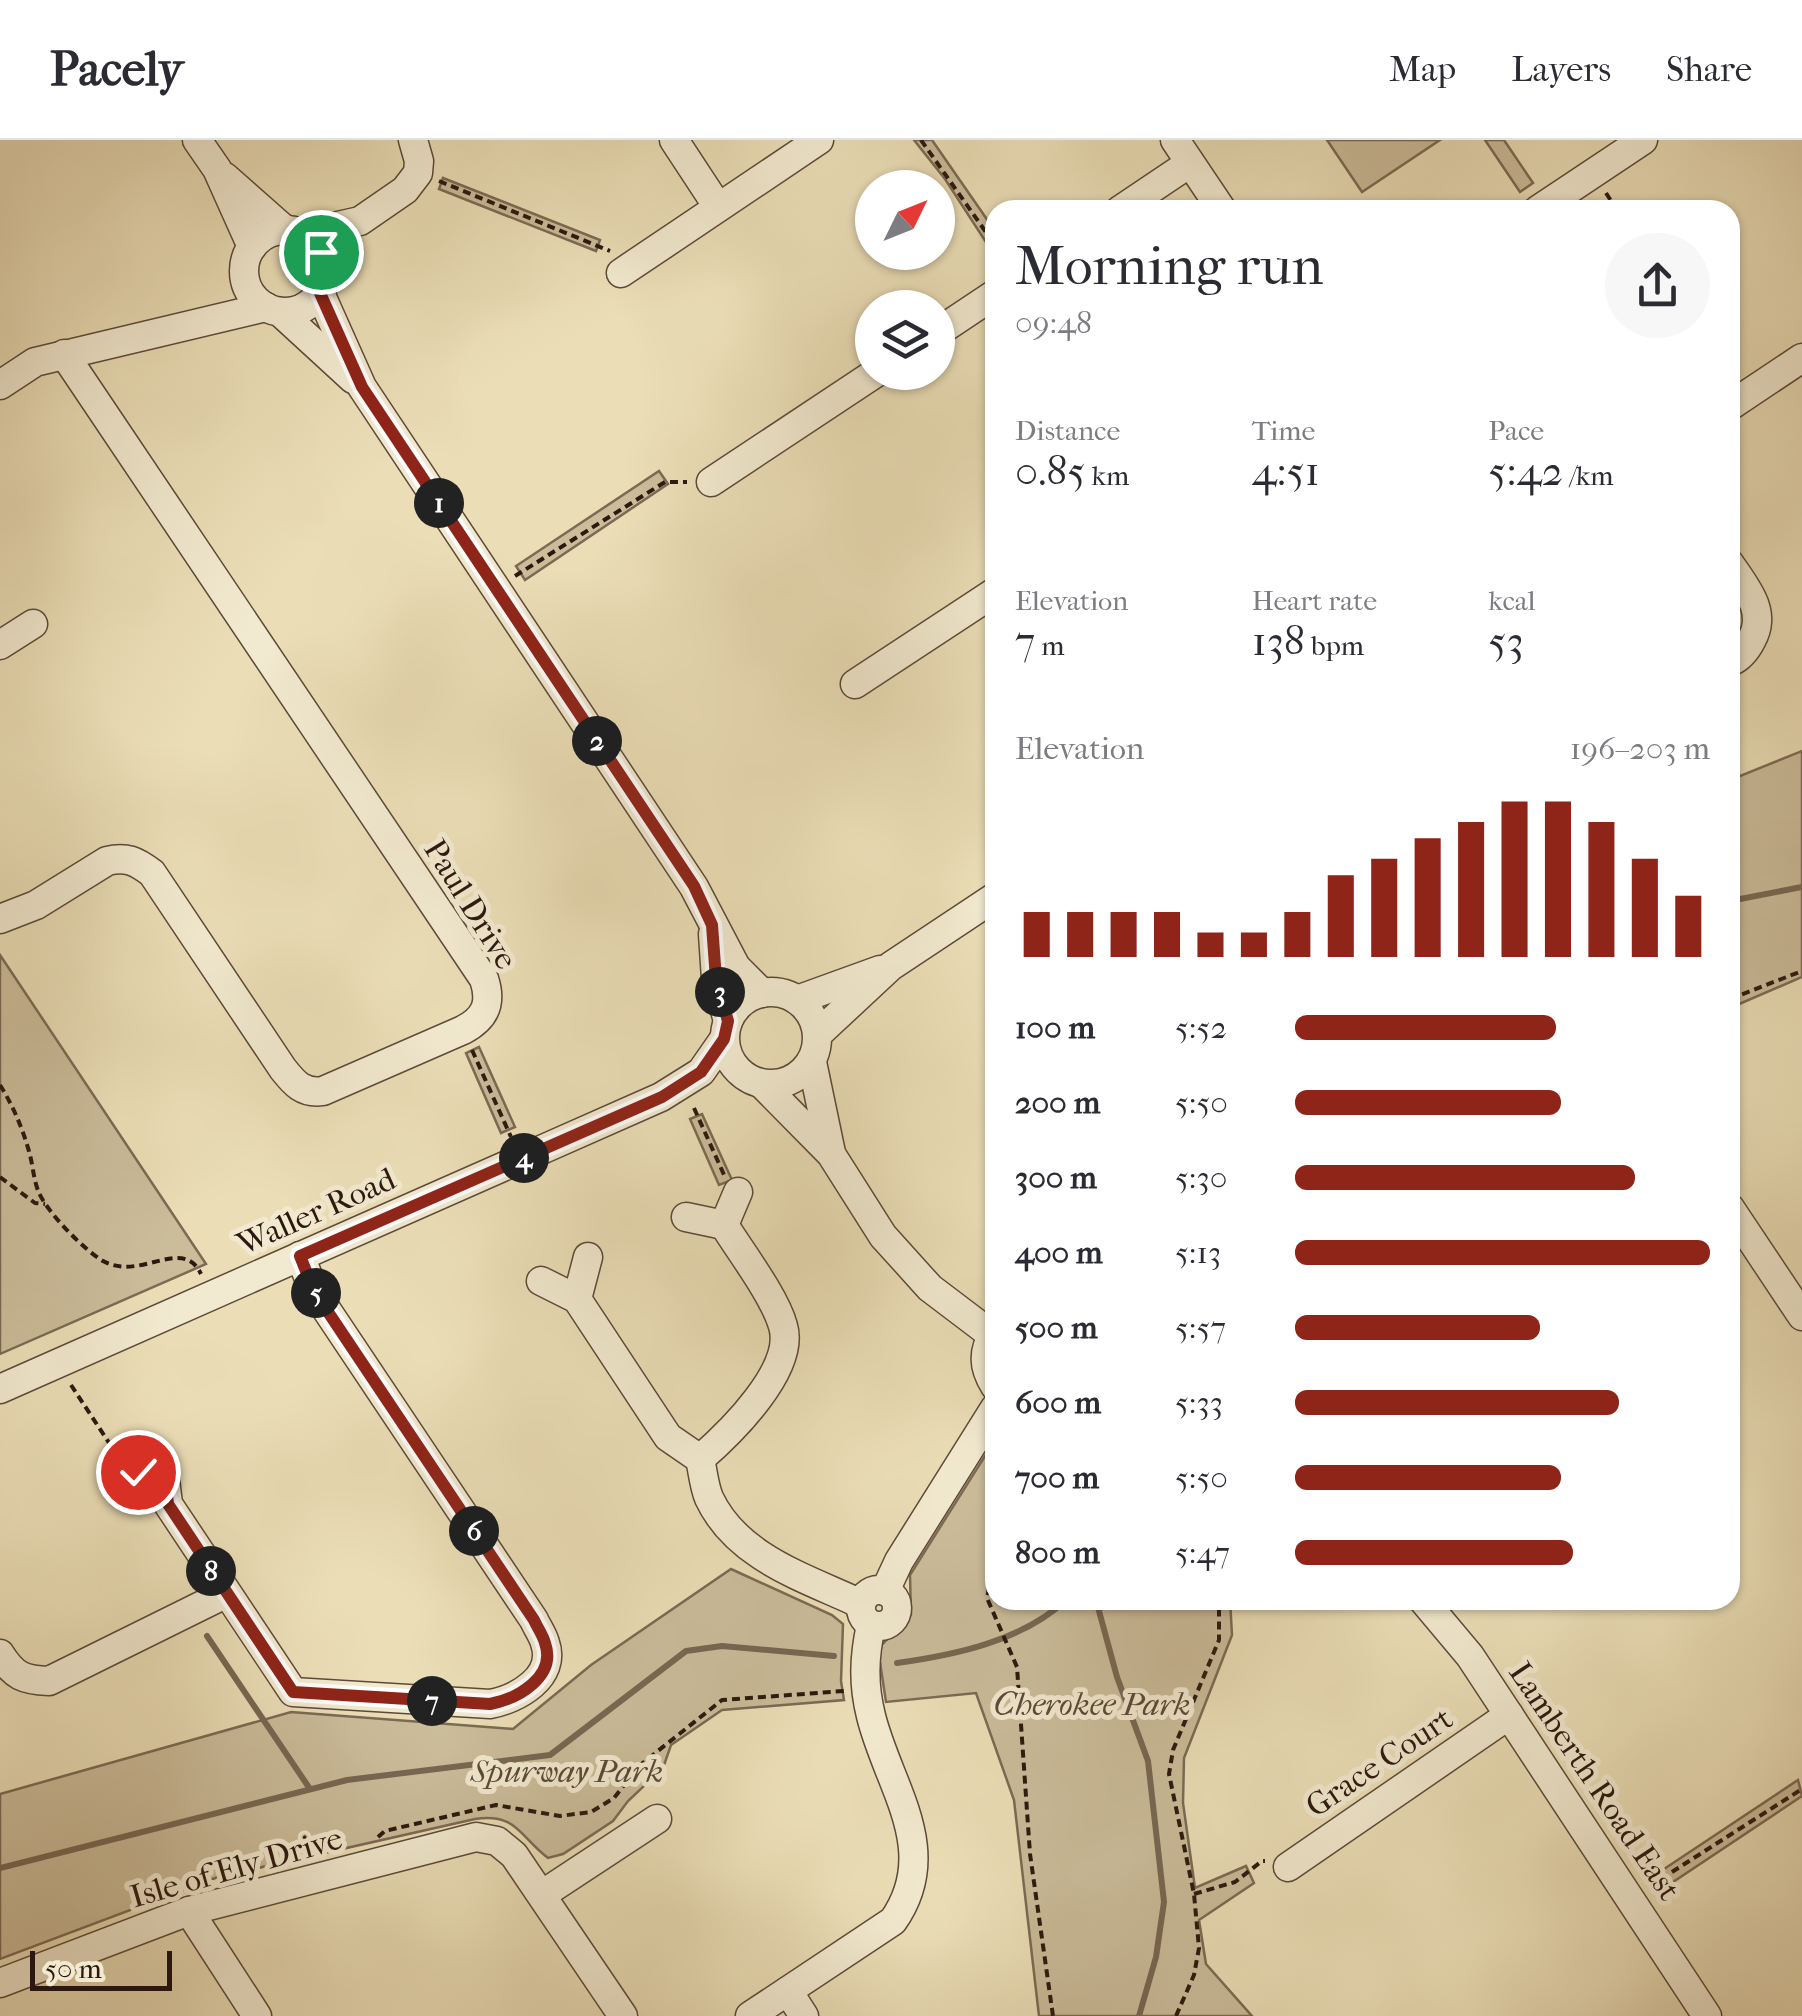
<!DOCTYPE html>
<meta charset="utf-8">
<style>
:root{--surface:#fff;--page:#f7f7f7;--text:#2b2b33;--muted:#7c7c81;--line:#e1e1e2;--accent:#8f2418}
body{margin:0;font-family:"IM FELL French Canon",serif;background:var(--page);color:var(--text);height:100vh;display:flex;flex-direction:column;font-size:38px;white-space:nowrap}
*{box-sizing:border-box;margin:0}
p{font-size:32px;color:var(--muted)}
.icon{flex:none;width:55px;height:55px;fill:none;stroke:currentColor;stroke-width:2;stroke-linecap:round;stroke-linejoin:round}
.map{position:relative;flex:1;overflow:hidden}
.drawer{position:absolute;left:985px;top:60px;width:755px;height:1410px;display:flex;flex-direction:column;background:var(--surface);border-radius:30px;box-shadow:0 2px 8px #0004}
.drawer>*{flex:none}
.needle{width:65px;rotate:47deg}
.buttons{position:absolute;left:855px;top:30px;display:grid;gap:20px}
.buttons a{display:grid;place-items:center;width:100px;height:100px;border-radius:50%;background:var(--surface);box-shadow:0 2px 8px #0004;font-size:50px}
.scale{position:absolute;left:30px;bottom:25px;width:142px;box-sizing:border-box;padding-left:10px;border:5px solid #2c180f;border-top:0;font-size:28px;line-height:35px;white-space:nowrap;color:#2c180f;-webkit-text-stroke:8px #f2ead0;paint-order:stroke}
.pin{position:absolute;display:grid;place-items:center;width:85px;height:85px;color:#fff;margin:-42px;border:5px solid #fff;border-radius:50%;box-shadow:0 2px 10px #0007}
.km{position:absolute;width:50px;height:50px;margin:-25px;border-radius:50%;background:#222;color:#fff;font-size:28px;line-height:50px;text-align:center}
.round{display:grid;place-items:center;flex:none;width:105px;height:105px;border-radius:52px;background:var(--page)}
.summary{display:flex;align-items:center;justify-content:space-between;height:170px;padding:0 30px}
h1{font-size:55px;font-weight:600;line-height:75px}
.stats{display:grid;grid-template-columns:repeat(3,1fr);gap:15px;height:170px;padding:10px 30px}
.stats div{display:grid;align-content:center}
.stats b{font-size:42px;font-weight:600}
.stats small{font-size:28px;font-weight:400}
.stats p{font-size:28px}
.chart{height:280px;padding:20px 30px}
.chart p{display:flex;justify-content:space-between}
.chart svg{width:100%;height:180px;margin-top:10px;stroke:var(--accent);stroke-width:6}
ul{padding:0 30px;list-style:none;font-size:32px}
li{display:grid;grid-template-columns:160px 120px 1fr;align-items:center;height:75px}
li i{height:25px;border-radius:12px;background:var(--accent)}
header{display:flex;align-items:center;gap:60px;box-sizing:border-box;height:140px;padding:0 50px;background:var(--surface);border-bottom:2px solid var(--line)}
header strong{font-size:48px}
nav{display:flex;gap:55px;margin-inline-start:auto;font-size:35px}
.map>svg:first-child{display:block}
</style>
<header>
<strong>Pacely</strong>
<nav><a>Map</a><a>Layers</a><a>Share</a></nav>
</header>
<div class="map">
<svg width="1802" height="1876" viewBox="0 0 1802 1876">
<rect width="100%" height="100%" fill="#ebdeb7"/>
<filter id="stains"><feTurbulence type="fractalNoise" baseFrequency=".002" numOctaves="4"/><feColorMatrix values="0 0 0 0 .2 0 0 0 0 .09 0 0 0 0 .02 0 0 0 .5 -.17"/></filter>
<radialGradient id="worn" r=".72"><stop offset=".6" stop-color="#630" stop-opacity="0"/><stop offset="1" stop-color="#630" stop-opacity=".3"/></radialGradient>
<g fill="#cbbc9a" stroke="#7c6a54" stroke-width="2.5">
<polygon points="914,0 932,0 995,91 995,116 945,39"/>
<polygon points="1327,0 1440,0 1362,52"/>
<polygon points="1485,0 1504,0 1533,43 1520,52"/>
<polygon points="443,38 600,100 596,111 439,49"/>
<polygon points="659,331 668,344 525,440 516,426"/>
<polygon points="1802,611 1802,837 1730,868 1730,640"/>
<polygon points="0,815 206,1124 0,1214"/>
<polygon points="479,907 515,987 501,993 466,913"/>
<polygon points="702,974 732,1040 719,1045 690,979"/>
<polygon points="995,1300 995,1460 1230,1460 1232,1495 1184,1618 1183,1663 1195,1748 1246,1726 1254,1743 1199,1780 1206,1824 1252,1876 1039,1876 1014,1660 976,1553 886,1562 878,1509 911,1474 910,1435"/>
<path d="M731,1429L832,1475L843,1484L841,1541L844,1560L722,1570L671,1605L663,1628L628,1661L613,1681L563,1714L548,1718C519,1696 517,1673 475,1679L218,1737L0,1819V1654L291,1572L513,1589L591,1525Z"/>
<polygon points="1798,1640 1802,1656 1664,1748 1655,1735"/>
</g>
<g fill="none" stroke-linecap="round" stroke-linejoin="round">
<g stroke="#786752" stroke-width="6">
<polyline points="1730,761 1802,747"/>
<polyline points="1096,1460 1117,1537 1148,1621 1164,1762 1156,1817 1139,1876"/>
<polyline points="207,1496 310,1649"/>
<path d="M897,1523C955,1515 1022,1501 1066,1460"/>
<polyline points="0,1728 347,1640 550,1615 686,1511 722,1506 834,1516"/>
</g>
<g stroke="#5c4a39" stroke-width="31">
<g id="minor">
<polyline points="197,0 217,29 252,107"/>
<polyline points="674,0 718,67"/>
<polyline points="1175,0 1222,70"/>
<polyline points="225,37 285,90"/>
<polyline points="1120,70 1190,23"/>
<polyline points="1538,70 1643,0"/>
<circle cx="285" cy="131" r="41"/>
<polyline points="302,94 360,81 405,50 418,33 419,21 413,0"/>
<polyline points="621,133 819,0"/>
<polyline points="320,153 362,247 694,747 736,827 762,853"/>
<polyline points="280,172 353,239"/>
<polyline points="938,192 995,154"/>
<polyline points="0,245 35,222 266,167"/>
<polyline points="1730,266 1802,218"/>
<polyline points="711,342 877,232"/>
<path d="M1730,424C1746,448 1767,471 1752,499C1747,509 1740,518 1730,522"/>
<polyline points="0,505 33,484"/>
<polyline points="855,544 995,452"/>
<path d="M0,779L36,765L107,721C126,716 136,721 152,733L283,929C294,943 303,954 323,951L463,890C486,878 492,863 484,839L64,214"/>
<polyline points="713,794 716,839 728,881"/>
<circle cx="771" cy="898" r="46"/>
<polyline points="797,860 880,830"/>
<polyline points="818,894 891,826 995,757"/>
<polyline points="812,922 831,1013"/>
<polyline points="762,944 831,1014 883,1096 930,1148 992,1195"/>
<polyline points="1730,1068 1802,1176"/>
<polyline points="686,1077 724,1085 738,1052"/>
<path d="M541,1141L577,1159L668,1297L700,1319C703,1332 704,1346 709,1358C737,1418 806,1438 861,1464"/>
<polyline points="577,1159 588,1117"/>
<path d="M995,1192C982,1211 983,1227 995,1246"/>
<polyline points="0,1249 661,957 701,932 724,899"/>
<path d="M700,1319C730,1293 796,1229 783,1186C775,1157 741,1112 724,1085"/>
<path d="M164,1331L168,1364L293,1552L490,1564C517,1559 557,1537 545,1503C543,1495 537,1487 534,1480L314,1151L300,1116"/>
<circle cx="879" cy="1468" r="18"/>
<polyline points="885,1451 899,1421 995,1268"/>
<polyline points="1423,1460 1470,1516 1707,1876"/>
<path d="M0,1514C14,1536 23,1540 49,1541L225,1454"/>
<polyline points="1288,1727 1509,1575"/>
<polyline points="543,1754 657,1679"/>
<polyline points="189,1771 257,1876"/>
<polyline points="0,1843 189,1771 476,1697 497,1701 514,1715 623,1876"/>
<polyline points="788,1851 804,1876"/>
<path d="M750,1876L893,1781C943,1710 888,1646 871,1576C863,1544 864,1517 871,1485"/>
</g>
</g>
<g stroke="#2c180f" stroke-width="4" stroke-dasharray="8 5" stroke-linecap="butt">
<polyline points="921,0 995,105"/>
<polyline points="439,41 610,111"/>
<polyline points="1606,53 1617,70"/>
<polyline points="515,436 665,342 687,342"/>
<polyline points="1730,859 1802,831"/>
<polyline points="472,910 511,997"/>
<path d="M0,945C12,964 22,987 28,1008C33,1023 33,1039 39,1053C48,1073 84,1110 103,1121C141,1142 182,1095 201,1134"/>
<polyline points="694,968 725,1037"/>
<polyline points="0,1037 35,1063 45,1064"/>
<polyline points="71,1245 121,1321 142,1331"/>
<polyline points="995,1436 990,1443 987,1458 1017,1527 1030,1714 1053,1876"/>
<polyline points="378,1697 385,1691 496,1665 560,1676 591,1672 614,1658 639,1626 722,1560 844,1551"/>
<polyline points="1650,1746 1802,1649"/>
<polyline points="1194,1754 1235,1742 1262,1721 1265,1721"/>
<polyline points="1176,1876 1194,1835 1199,1808 1194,1754 1169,1634 1173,1610 1219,1500 1219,1460"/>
</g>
<use href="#minor" stroke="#f2ead0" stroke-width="28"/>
</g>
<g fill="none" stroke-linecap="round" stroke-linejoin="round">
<g stroke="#fff" stroke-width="20">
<path id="route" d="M138,1332L164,1331L168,1364L293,1552L490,1564C517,1559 557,1537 545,1503C543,1495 537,1487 534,1480L314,1151L300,1116L662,957L701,932L724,899L728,881L716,839L712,785L694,746L362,247L320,153L326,137L321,112"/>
</g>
<use href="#route" stroke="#8f2418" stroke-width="12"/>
</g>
<g text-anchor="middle" stroke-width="10" stroke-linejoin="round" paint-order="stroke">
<g font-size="32" fill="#2c180f" stroke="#f2ead0">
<text transform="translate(471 764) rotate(58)" y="11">Paul Drive</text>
<text transform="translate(316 1071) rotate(-24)" y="11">Waller Road</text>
<text transform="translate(1379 1622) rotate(-34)" y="11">Grace Court</text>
<text transform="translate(1595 1641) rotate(56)" y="11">Lamberth Road East</text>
<text transform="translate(236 1727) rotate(-16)" y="11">Isle of Ely Drive</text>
</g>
<g font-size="32" font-style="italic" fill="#5c4939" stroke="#f2ead0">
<text x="1092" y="1575">Cherokee Park</text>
<text x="567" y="1642">Spurway Park</text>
</g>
</g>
<rect width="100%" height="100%" filter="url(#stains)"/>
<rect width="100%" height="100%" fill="url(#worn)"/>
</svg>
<div class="buttons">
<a><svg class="needle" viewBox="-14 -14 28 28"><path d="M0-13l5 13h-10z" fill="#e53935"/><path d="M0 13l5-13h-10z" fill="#7c7c81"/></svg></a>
<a><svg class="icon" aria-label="layers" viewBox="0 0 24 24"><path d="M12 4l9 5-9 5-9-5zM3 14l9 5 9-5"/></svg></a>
</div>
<div class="scale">50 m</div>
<div class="pin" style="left:321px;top:112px;background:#1e9e55"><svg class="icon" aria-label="arrive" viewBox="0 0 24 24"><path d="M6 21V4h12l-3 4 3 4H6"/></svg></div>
<div class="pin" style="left:138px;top:1332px;background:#d93025"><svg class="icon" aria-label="check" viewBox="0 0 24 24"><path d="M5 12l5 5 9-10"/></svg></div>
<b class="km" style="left:439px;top:363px">1</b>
<b class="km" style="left:597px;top:601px">2</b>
<b class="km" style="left:720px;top:852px">3</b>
<b class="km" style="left:524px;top:1018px">4</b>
<b class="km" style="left:316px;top:1153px">5</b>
<b class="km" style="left:474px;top:1391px">6</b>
<b class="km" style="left:432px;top:1561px">7</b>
<b class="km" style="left:211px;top:1431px">8</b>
<section class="drawer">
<div class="summary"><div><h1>Morning run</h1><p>09:48</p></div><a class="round"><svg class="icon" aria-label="share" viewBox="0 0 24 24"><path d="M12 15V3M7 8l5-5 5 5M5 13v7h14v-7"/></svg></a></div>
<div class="stats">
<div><p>Distance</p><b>0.85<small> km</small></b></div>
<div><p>Time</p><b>4:51</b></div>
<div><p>Pace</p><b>5:42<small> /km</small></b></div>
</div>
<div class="stats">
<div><p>Elevation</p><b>7<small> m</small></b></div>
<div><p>Heart rate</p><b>138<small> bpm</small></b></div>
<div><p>kcal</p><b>53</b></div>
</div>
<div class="chart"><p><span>Elevation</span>196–203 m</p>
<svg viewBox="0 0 160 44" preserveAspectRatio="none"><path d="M5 44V33M15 44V33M25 44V33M35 44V33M45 44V38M55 44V38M65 44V33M75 44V24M85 44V20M95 44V15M105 44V11M115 44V6M125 44V6M135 44V11M145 44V20M155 44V29"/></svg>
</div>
<ul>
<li><b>100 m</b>5:52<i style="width:63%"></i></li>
<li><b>200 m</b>5:50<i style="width:64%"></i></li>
<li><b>300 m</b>5:30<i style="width:82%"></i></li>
<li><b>400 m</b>5:13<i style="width:100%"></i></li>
<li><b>500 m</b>5:57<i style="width:59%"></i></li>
<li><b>600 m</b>5:33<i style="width:78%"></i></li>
<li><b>700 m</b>5:50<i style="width:64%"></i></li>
<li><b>800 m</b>5:47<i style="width:67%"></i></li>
</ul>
</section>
</div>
